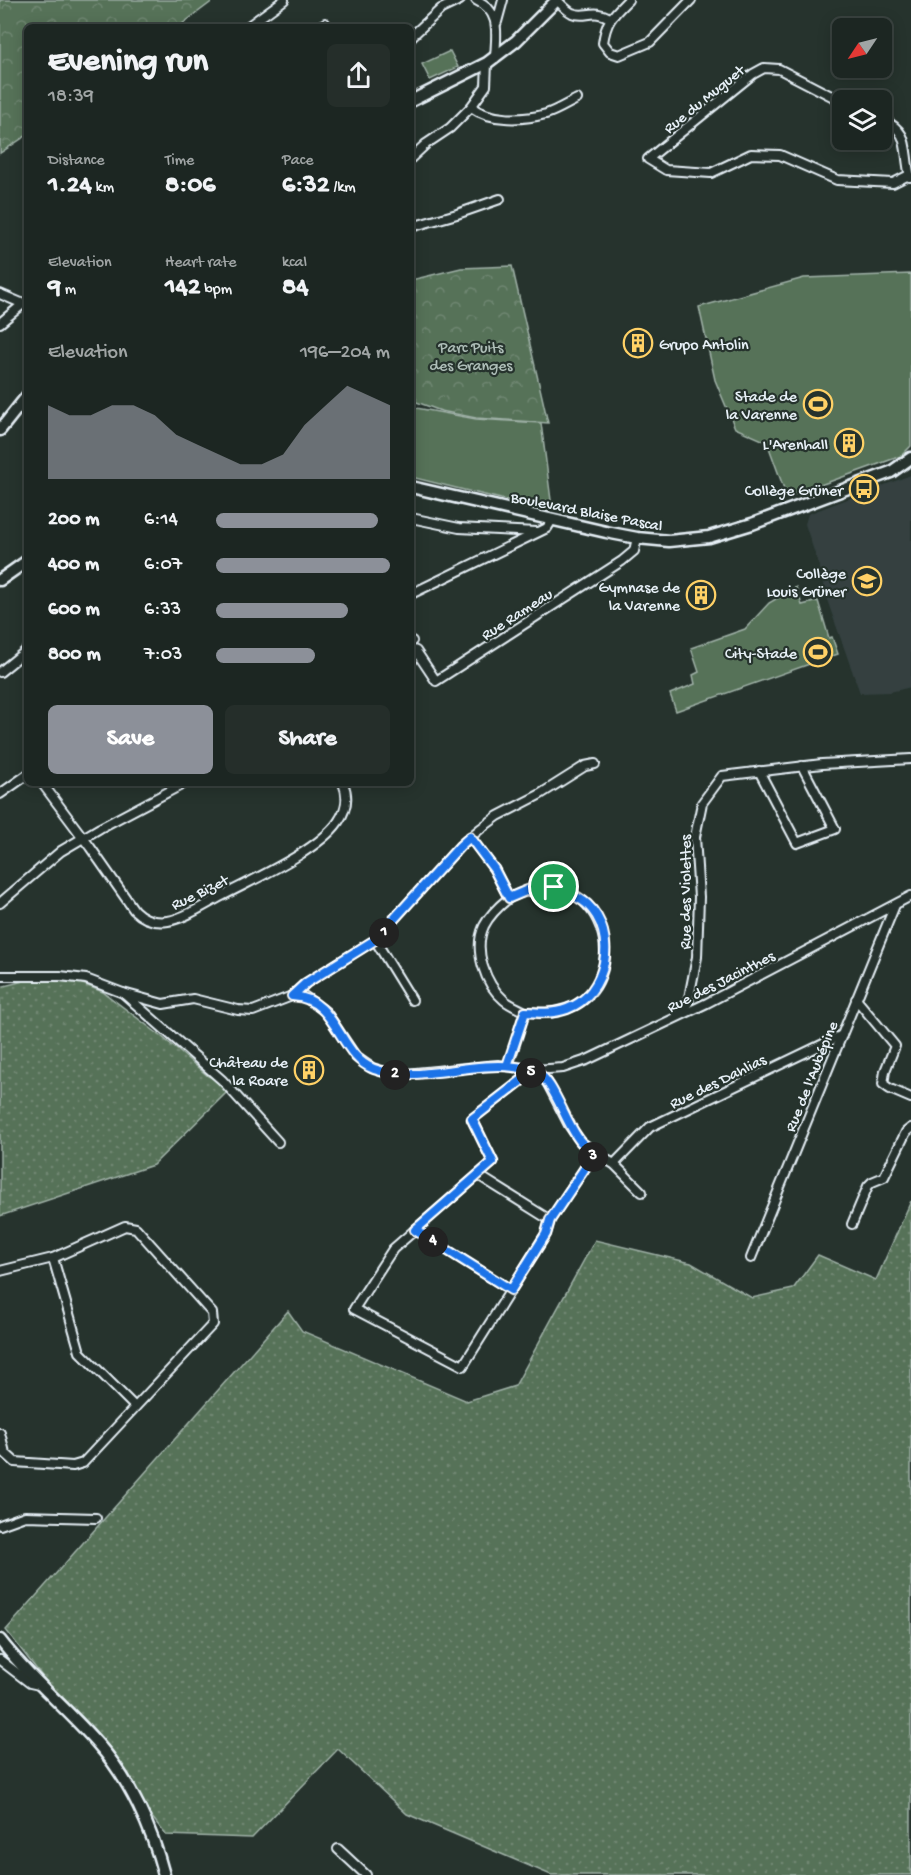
<!DOCTYPE html>
<meta charset="utf-8">
<style>
:root{--surface:#1c2622;--page:#252e2a;--text:#f1f3f6;--muted:#a0a5a5;--line:#3a4340;--accent:#8c9099}
body{margin:0;font-family:"Gochi Hand",sans-serif;background:var(--page);color:var(--text);height:100vh;display:flex;flex-direction:column;font-size:22px;white-space:nowrap}
*{box-sizing:border-box;margin:0}
p{font-size:20px;color:var(--muted)}
.icon{flex:none;width:33px;height:33px;fill:none;stroke:currentColor;stroke-width:2;stroke-linecap:round;stroke-linejoin:round}
.map{position:relative;flex:1;overflow:hidden}
.side{position:absolute;left:24px;top:24px;width:390px;height:762px;display:flex;flex-direction:column;background:var(--surface);border-radius:9px;box-shadow:0 3px 15px #0003,0 0 0 2px var(--line)}
.side>*{flex:none}
.needle{width:39px;rotate:235deg}
.tools{position:absolute;left:832px;top:18px;display:grid;gap:12px}
.tools a{display:grid;place-items:center;width:60px;height:60px;border-radius:9px;background:var(--surface);box-shadow:0 3px 15px #0003,0 0 0 2px var(--line);font-size:30px}
.pin{position:absolute;display:grid;place-items:center;width:51px;height:51px;color:#fff;margin:-26px;border:3px solid #fff;border-radius:50%;box-shadow:0 2px 6px #0007}
.km{position:absolute;width:30px;height:30px;margin:-15px;border-radius:50%;background:#222;color:#fff;font-size:16px;line-height:30px;text-align:center}
.round{display:grid;place-items:center;flex:none;width:63px;height:63px;border-radius:9px;background:var(--page)}
.overview{display:flex;align-items:center;justify-content:space-between;height:102px;padding:0 24px}
h1{font-size:33px;font-weight:800;line-height:45px}
.stats{display:grid;grid-template-columns:repeat(3,1fr);gap:9px;height:102px;padding:6px 24px}
.stats div{display:grid;align-content:center}
.stats b{font-size:26px;font-weight:800}
.stats small{font-size:16px;font-weight:400}
.stats p{font-size:16px}
.chart{height:168px;padding:12px 24px}
.chart p{display:flex;justify-content:space-between}
.chart svg{width:100%;height:108px;margin-top:6px;fill:var(--accent);opacity:.7}
.primary-button{display:flex;gap:12px;margin-top:auto;padding:12px 24px}
.primary-button a{flex:1;height:69px;border-radius:9px;background:var(--accent);color:#fff;font-size:24px;font-weight:800;line-height:69px;text-align:center}
.primary-button a+a{background:var(--page);color:var(--text)}
ul{padding:0 24px;list-style:none;font-size:20px}
li{display:grid;grid-template-columns:96px 72px 1fr;align-items:center;height:45px}
li i{height:15px;border-radius:8px;background:var(--accent)}
.map>svg:first-child{display:block}
</style>
<div class="map">
<svg width="911" height="1875" viewBox="0 0 911 1875">
<defs>
<pattern id="grass-dots" width="8" height="8" patternUnits="userSpaceOnUse" patternTransform="scale(1.5)"><rect width="8" height="8" fill="#577259"/><path d="M2 2h.1M6 6h.1" fill="none" stroke="#6f8772" stroke-width="1.8" stroke-linecap="round"/></pattern>
<pattern id="forest-crowns" width="20" height="18" patternUnits="userSpaceOnUse" patternTransform="scale(1.5)"><rect width="20" height="18" fill="#577259"/><path d="M2 6a3 3 0 1 1 6 0M12 15a3 3 0 1 1 6 0" fill="none" stroke="#6f8772"/></pattern>
</defs>
<rect width="100%" height="100%" fill="#26332d"/>
<filter id="ink" filterUnits="userSpaceOnUse"><feTurbulence type="fractalNoise" baseFrequency=".0167" numOctaves="2"/><feDisplacementMap in="SourceGraphic" scale="12" xChannelSelector="R" yChannelSelector="G"/><feConvolveMatrix kernelMatrix="1 2 1 2 8 2 1 2 1" color-interpolation-filters="sRGB"/></filter>
<g filter="url(#ink)">
<polygon fill="#344141" points="911,475 911,687 890,692 860,693 826,597 821,572 805,524 808,514"/>
<g fill="url(#grass-dots)" stroke="#a0b2a8" stroke-width="1.5">
<polygon points="55,973 103,992 161,1036 208,1076 229,1084 227,1092 153,1165 0,1216 0,987"/>
<polygon points="911,1201 911,1875 551,1875 407,1814 338,1749 252,1838 166,1835 6,1630 288,1311 302,1331 467,1401 515,1386 595,1240 691,1263 752,1298 793,1289 818,1255 876,1280"/>
</g>
<g fill="url(#forest-crowns)" stroke="#a0b2a8" stroke-width="1.5">
<polygon points="0,0 214,0 178,27 27,27 27,135 0,153"/>
<polygon points="512,266 548,423 476,418 441,411 411,400 411,280 461,268"/>
</g>
<g fill="#577259" stroke="#a0b2a8" stroke-width="1.5">
<polygon points="450,51 458,67 430,80 422,64"/>
<polygon points="911,274 911,446 901,456 787,497 767,442 735,428 715,380 699,307 804,278"/>
<polygon points="411,407 476,419 541,423 552,508 501,499 411,477"/>
<polygon points="796,587 802,605 818,601 829,638 832,637 838,654 676,711 670,694 695,684 693,675 699,672 691,648 745,629 769,603"/>
</g>
<g fill="none" stroke-linecap="round" stroke-linejoin="round">
<g stroke="#e8f1f8" stroke-width="12">
<g id="minor">
<path d="M476,0C502,12 496,34 495,58"/>
<path d="M557,0C561,4 566,10 572,13C585,19 593,8 610,18"/>
<path d="M628,0C612,16 606,21 603,43L610,52L619,55L650,42L691,0"/>
<polyline points="497,22 503,0"/>
<polyline points="325,23 327,27"/>
<polyline points="247,27 284,0"/>
<polyline points="411,37 441,9 460,0"/>
<path d="M487,63L486,86L471,107C492,122 523,120 546,114C556,111 567,104 577,99"/>
<polyline points="843,102 779,69 764,68 753,74 648,159 666,170 711,173 751,154 780,155 837,180 893,183 909,175"/>
<path d="M882,119C911,133 903,146 910,177"/>
<polyline points="411,158 426,144 450,128 471,107"/>
<polyline points="411,227 457,214 500,199"/>
<polyline points="0,294 26,305"/>
<polyline points="0,323 23,304"/>
<polyline points="411,518 459,528 537,532"/>
<polyline points="411,594 547,528 552,520"/>
<polyline points="411,642 412,641"/>
<polyline points="411,649 416,651 436,681 622,561 634,551 637,538"/>
<polyline points="0,672 27,650"/>
<polyline points="759,771 797,843 835,829 802,766"/>
<path d="M42,783L90,847L134,910C143,919 155,923 168,921C186,918 206,904 222,896C254,879 318,851 338,822C347,809 349,797 343,783"/>
<polyline points="0,794 27,775"/>
<path d="M470,837L494,869L509,898C499,906 490,914 484,926C473,950 485,984 504,1000C510,1005 518,1008 525,1012"/>
<polyline points="0,903 61,851 100,828 185,783"/>
<polyline points="375,940 412,1000"/>
<polyline points="0,976 60,976 86,979 123,993 222,1080 278,1142"/>
<polyline points="123,993 163,1004 193,999 238,1010 253,1011 292,996 304,996 326,1012 356,1057 372,1068 395,1075 498,1065 535,1070 563,1068 587,1060 707,1003 911,896"/>
<polyline points="292,996 306,983 375,940 460,846 480,829 498,816 539,795 585,766 595,764"/>
<polyline points="856,999 895,1046 885,1071 883,1084 890,1089 911,1098"/>
<polyline points="677,1015 688,1003 697,957 699,897 695,837 702,803 722,776 822,764 911,759"/>
<path d="M508,1066L525,1012C539,1013 552,1014 566,1009C639,985 603,850 509,898"/>
<polygon points="535,1070 547,1082 569,1125 581,1142 595,1153 550,1220 546,1234 463,1366 354,1309 393,1249 493,1162 472,1119"/>
<polyline points="595,1153 614,1164 642,1192"/>
<polyline points="614,1164 650,1127 842,1035"/>
<polyline points="478,1175 550,1220"/>
<polyline points="852,1224 868,1186 872,1182 884,1177 906,1132 911,1128"/>
<polyline points="415,1230 511,1290"/>
<polyline points="53,1258 80,1352 135,1407"/>
<polyline points="751,1258 895,905"/>
<polyline points="0,1271 53,1258 125,1226 136,1228 212,1313 213,1324 83,1463 73,1466 15,1462 5,1453 0,1433"/>
<polyline points="0,1525 25,1516 96,1518"/>
<polyline points="0,1660 30,1683 39,1685"/>
<polyline points="338,1849 366,1875"/>
</g>
</g>
<g stroke="#e8f1f8" stroke-width="15">
<g id="secondary">
<polyline points="411,101 487,63 516,41 557,0"/>
<polyline points="0,430 27,396"/>
<polyline points="411,487 606,532 637,538 669,541 709,537 752,524 891,472 911,458"/>
<polyline points="0,580 27,561"/>
<path d="M0,1640C29,1678 67,1708 98,1744C130,1780 152,1829 164,1875"/>
</g>
</g>
<use href="#minor" stroke="#26332d" stroke-width="8"/>
<use href="#secondary" stroke="#26332d" stroke-width="10"/>
</g>
</g>
<g fill="none" stroke-linecap="round" stroke-linejoin="round" filter="url(#ink)">
<g stroke="#fff" stroke-width="12">
<path id="route" d="M554,887H535L509,898L494,869L470,837L460,846L375,940L306,983L292,996C338,998 338,1056 374,1069C415,1084 470,1061 515,1067C521,1068 528,1068 533,1070C554,1078 565,1124 581,1142C585,1146 591,1149 595,1153L550,1220L546,1234L511,1290L415,1230L493,1162L472,1119L535,1070L507,1066L525,1012C539,1013 553,1014 567,1009C607,995 619,934 587,904C578,896 565,892 554,887"/>
</g>
<use href="#route" stroke="#1a73e8" stroke-width="8"/>
</g>
<defs>
<g id="building-ring" transform="scale(1.5)"><circle r="9.5" fill="#26332d" stroke="#ffd166" stroke-width="1.5"/><path d="M-4-6H4V6H1V3H-1V6H-4ZM-2.5-4.3h1.7v1.8h-1.7ZM.8-4.3h1.7v1.8H.8ZM-2.5-1h1.7V.8h-1.7ZM.8-1h1.7V.8H.8Z" fill="#ffd166"/></g>
<g id="stadium-ring" transform="scale(1.5)"><circle r="9.5" fill="#26332d" stroke="#ffd166" stroke-width="1.5"/><path d="M0-5a6.5 5 0 1 0 0 10a6.5 5 0 1 0 0-10ZM-3.5-1.8h7v3.6h-7Z" fill="#ffd166"/></g>
<g id="bus-ring" transform="scale(1.5)"><circle r="9.5" fill="#26332d" stroke="#ffd166" stroke-width="1.5"/><path d="M-5-6H5V4H4V6H2V4H-2V6H-4V4H-5ZM-3.5-4V0h7V-4ZM-3.5 1.2v1.5H-2V1.2ZM2 1.2v1.5H3.5V1.2Z" fill="#ffd166"/></g>
<g id="school-ring" transform="scale(1.5)"><circle r="9.5" fill="#26332d" stroke="#ffd166" stroke-width="1.5"/><path d="M0-5L7-2L0 1L-7-2ZM-4 1L0 2.5L4 1V4Q0 6-4 4Z" fill="#ffd166"/></g>
</defs>
<g fill-rule="evenodd">
<use href="#building-ring" x="638" y="343"/>
<use href="#stadium-ring" x="818" y="404"/>
<use href="#building-ring" x="849" y="443"/>
<use href="#bus-ring" x="864" y="489"/>
<use href="#school-ring" x="867" y="581"/>
<use href="#building-ring" x="701" y="595"/>
<use href="#stadium-ring" x="818" y="652"/>
<use href="#building-ring" x="309" y="1070"/>
</g>
<g text-anchor="middle" stroke-width="4.5" stroke-linejoin="round" paint-order="stroke">
<g font-size="16" fill="#e8f1f8" stroke="#26332d">
<text transform="translate(703 98) rotate(-39)" y="6">Rue du Muguet</text>
<text transform="translate(587 510) rotate(11)" y="6">Boulevard Blaise Pascal</text>
<text transform="translate(516 613) rotate(-33)" y="6">Rue Rameau</text>
<text transform="translate(199 891) rotate(-26)" y="6">Rue Bizet</text>
<text transform="translate(684 892) rotate(-90)" y="6">Rue des Violettes</text>
<text transform="translate(720 980) rotate(-27)" y="6">Rue des Jacinthes</text>
<text transform="translate(810 1076) rotate(-68)" y="6">Rue de l'Aubépine</text>
<text transform="translate(717 1080) rotate(-26)" y="6">Rue des Dahlias</text>
</g>
<g font-size="16" fill="#e8f1f8" stroke="#26332d" text-anchor="end">
<text x="659" y="349" text-anchor="start">Grupo Antolin</text>
<text x="797" y="401">Stade de<tspan x="797" dy="18">la Varenne</tspan></text>
<text x="828" y="449">L'Arenhall</text>
<text x="843" y="495">Collège Grüner</text>
<text x="846" y="578">Collège<tspan x="846" dy="18">Louis Grüner</tspan></text>
<text x="680" y="592">Gymnase de<tspan x="680" dy="18">la Varenne</tspan></text>
<text x="797" y="658">City-Stade</text>
<text x="288" y="1067">Château de<tspan x="288" dy="18">la Roare</tspan></text>
</g>
<g font-size="16" fill="#aebeb8" stroke="#26332d">
<text x="471" y="352">Parc Puits<tspan x="471" dy="18">des Granges</tspan></text>
</g>
</g>
</svg>
<div class="tools">
<a><svg class="needle" viewBox="-14 -14 28 28"><path d="M0-13l5 13h-10z" fill="#e53935"/><path d="M0 13l5-13h-10z" fill="#a0a5a5"/></svg></a>
<a><svg class="icon" aria-label="layers" viewBox="0 0 24 24"><path d="M12 4l9 5-9 5-9-5zM3 14l9 5 9-5"/></svg></a>
</div>
<div class="pin" style="left:554px;top:887px;background:#1e9e55"><svg class="icon" aria-label="arrive" viewBox="0 0 24 24"><path d="M6 21V4h12l-3 4 3 4H6"/></svg></div>
<b class="km" style="left:384px;top:933px">1</b>
<b class="km" style="left:395px;top:1075px">2</b>
<b class="km" style="left:593px;top:1157px">3</b>
<b class="km" style="left:433px;top:1242px">4</b>
<b class="km" style="left:531px;top:1073px">5</b>
<section class="side">
<div class="overview"><div><h1>Evening run</h1><p>18:39</p></div><a class="round"><svg class="icon" aria-label="share" viewBox="0 0 24 24"><path d="M12 15V3M7 8l5-5 5 5M5 13v7h14v-7"/></svg></a></div>
<div class="stats">
<div><p>Distance</p><b>1.24<small> km</small></b></div>
<div><p>Time</p><b>8:06</b></div>
<div><p>Pace</p><b>6:32<small> /km</small></b></div>
</div>
<div class="stats">
<div><p>Elevation</p><b>9<small> m</small></b></div>
<div><p>Heart rate</p><b>142<small> bpm</small></b></div>
<div><p>kcal</p><b>84</b></div>
</div>
<div class="chart"><p><span>Elevation</span>196–204 m</p>
<svg viewBox="0 0 160 44" preserveAspectRatio="none"><path d="M0 44V14L10 18L20 18L30 14L40 14L50 18L60 26L70 30L80 34L90 38L100 38L110 34L120 22L130 14L140 6L150 10L160 14V44z"/></svg>
</div>
<ul>
<li><b>200 m</b>6:14<i style="width:93%"></i></li>
<li><b>400 m</b>6:07<i style="width:100%"></i></li>
<li><b>600 m</b>6:33<i style="width:76%"></i></li>
<li><b>800 m</b>7:03<i style="width:57%"></i></li>
</ul>
<div class="primary-button"><a>Save</a><a>Share</a></div>
</section>
</div>
